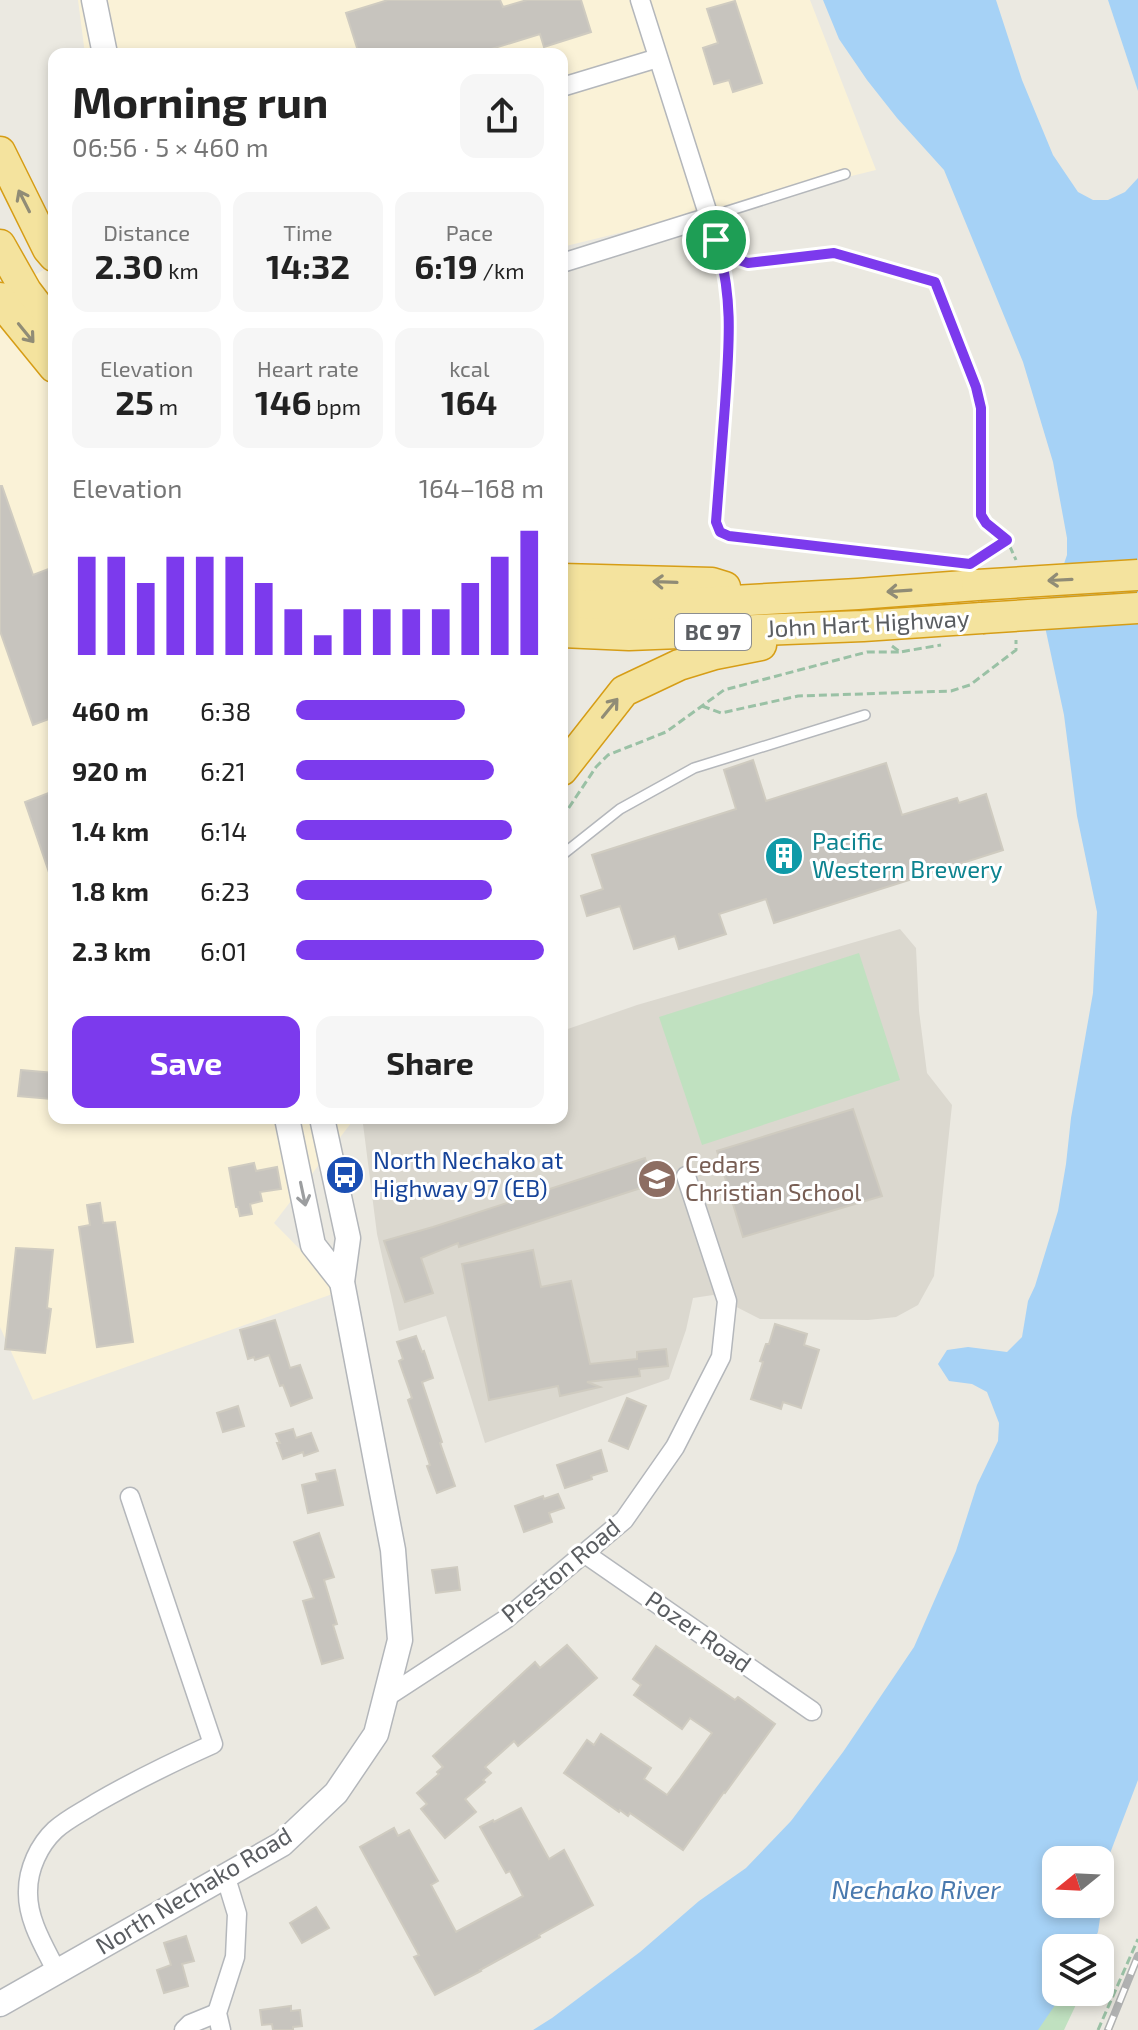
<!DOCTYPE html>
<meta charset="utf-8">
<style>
:root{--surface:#fff;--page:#f6f6f6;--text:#222;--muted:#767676;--accent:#7c3aed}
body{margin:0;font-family:"Exo 2",sans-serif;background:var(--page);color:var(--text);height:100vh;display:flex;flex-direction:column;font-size:30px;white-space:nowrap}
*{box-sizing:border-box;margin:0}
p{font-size:26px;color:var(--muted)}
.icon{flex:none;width:44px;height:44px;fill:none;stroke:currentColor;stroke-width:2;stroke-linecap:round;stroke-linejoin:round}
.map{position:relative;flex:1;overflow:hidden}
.panel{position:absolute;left:48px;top:48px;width:520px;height:1076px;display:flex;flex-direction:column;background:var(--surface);border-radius:16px;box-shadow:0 4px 12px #0003}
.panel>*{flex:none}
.needle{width:52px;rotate:252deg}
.buttons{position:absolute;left:1042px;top:1846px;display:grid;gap:16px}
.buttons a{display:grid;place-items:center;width:72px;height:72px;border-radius:16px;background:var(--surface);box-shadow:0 4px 12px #0003;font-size:40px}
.pin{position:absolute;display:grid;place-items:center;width:68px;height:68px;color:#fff;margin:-34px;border:4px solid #fff;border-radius:50%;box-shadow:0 2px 8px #0007}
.round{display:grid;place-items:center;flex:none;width:84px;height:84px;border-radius:16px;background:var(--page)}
.headline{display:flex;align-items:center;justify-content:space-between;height:136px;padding:0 24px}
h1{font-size:44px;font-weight:700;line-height:60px}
.metrics{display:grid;grid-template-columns:repeat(3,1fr);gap:12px;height:136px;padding:8px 24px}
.metrics div{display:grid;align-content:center;border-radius:16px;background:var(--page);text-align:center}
.metrics b{font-size:34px;font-weight:700}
.metrics small{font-size:22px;font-weight:400}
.metrics p{font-size:22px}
.chart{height:224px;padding:16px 24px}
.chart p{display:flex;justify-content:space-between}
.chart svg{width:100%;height:144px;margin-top:8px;stroke:var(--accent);stroke-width:6}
.action{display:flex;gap:16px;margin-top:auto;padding:16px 24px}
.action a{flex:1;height:92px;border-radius:16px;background:var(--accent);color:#fff;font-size:32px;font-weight:700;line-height:92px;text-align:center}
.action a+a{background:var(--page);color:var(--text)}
ul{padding:0 24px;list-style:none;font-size:26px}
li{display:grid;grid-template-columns:128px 96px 1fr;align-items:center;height:60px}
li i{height:20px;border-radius:10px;background:var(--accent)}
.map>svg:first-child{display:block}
</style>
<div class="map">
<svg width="1138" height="2030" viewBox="0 0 1138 2030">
<rect width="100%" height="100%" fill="#ebe9e1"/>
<g fill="#faf2d7">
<polygon points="78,0 810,0 876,170 562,247 562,54 85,54"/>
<polygon points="54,264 54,1118 355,1118 274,1223 341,1291 33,1400 0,1327 0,295"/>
</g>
<polygon fill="#dbd8cf" points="900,929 916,948 919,1011 927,1073 952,1105 934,1276 918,1305 896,1317 868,1320 760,1319 713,1295 693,1298 686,1330 669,1379 485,1443 446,1316 399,1331 377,1234 363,1124 374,1118 562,1118 562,1031 637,1005"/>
<g fill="#c0e1c0">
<polygon points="859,953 900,1080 702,1145 659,1017"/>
<polygon points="1056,1948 1056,1992 1082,1992 1064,2030 973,2030"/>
</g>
<g fill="#a6d2f6" fill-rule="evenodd">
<path d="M823,0H996L1022,80L1053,155L1078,192L1093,200H1108L1125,192L1138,178V1780L1109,1856L1098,1932L1090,1948H1056V1992H1064L1038,2030H533L552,2018L640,1952L699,1901L746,1868L791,1821L843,1752L914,1647L956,1551L977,1485L998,1441L999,1423L987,1392L972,1384L949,1381L938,1364L947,1350L968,1347L1007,1352L1022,1337L1028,1301L1035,1286L1058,1211L1066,1164L1071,1118L1093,993L1097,912L1077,816L1064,715L1044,622L1067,555V538L1053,462L1023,362L944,170L897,118L867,80L839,39ZM1056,1860H1100V1904H1056Z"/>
<polygon points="1108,0 1138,0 1138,91"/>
</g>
<g fill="#c7c4be" stroke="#cfcbc0" stroke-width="2">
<polygon points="388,0 500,0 503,7 527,0 581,0 591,32 544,47 540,34 475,54 359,54 346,13"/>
<polygon points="735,1 762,83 733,92 729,80 714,84 703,48 718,43 707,9"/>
<polygon points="0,486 2,486 33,575 54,567 54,717 33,725 0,631"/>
<polygon points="753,760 766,801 886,763 902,815 957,798 959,803 986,794 1003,850 774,923 766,899 719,914 726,934 679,949 675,936 634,949 620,906 587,916 581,896 603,889 592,855 736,809 724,770"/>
<polygon points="54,791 54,880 52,881 25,802"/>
<polygon points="21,1070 54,1073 51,1099 18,1096"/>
<polygon points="853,1109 882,1196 743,1237 717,1151"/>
<polygon points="645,1158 653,1184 459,1247 458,1243 421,1258 433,1293 405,1302 384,1241 433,1227"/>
<polygon points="254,1163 256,1171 277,1167 281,1189 260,1192 262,1201 250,1204 252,1214 240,1216 238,1207 236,1207 229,1168"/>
<polygon points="100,1203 103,1223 115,1222 133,1342 97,1347 79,1227 90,1225 87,1205"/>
<polygon points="16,1248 53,1250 47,1308 51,1309 45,1353 5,1349"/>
<polygon points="533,1250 541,1287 571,1281 590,1364 637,1359 637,1352 666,1349 668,1366 639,1369 640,1376 587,1382 600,1387 560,1396 558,1386 489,1400 462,1264"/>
<polygon points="275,1320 290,1368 300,1365 312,1398 291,1406 283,1385 280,1386 269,1355 255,1360 254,1357 248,1359 240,1330"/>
<polygon points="775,1324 807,1334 804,1345 819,1350 801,1408 783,1402 781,1409 751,1399 763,1362 760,1361 766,1344 769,1344"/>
<polygon points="416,1336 422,1352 424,1351 433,1378 422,1382 442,1442 440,1443 455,1486 437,1493 427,1466 430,1465 408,1400 412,1398 399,1361 403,1359 397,1342"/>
<polygon points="627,1398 646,1406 628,1449 609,1441"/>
<polygon points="238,1406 244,1426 223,1432 217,1413"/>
<polygon points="293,1429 296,1438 311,1433 318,1451 304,1456 303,1452 283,1459 277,1443 280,1443 276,1434"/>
<polygon points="601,1450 607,1471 591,1476 592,1479 565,1488 557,1465"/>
<polygon points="335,1470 343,1505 308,1513 302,1485 318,1481 316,1474"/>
<polygon points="558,1494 564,1508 549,1513 552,1522 524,1532 515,1506 543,1496 544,1499"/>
<polygon points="319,1533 334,1577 324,1580 337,1624 333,1625 343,1658 322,1664 303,1601 314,1598 294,1542"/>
<polygon points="457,1567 460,1590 436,1593 432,1570"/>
<polygon points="567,1645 597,1678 518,1746 514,1741 485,1767 491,1773 483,1780 485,1782 465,1799 476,1812 445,1838 421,1809 427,1804 417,1793 439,1774 437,1772 443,1767 433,1756 535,1662 540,1668"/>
<polygon points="656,1646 735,1700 738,1697 775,1724 725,1793 724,1792 683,1850 630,1813 628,1816 620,1810 619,1812 564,1773 587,1740 594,1745 601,1734 651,1768 644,1779 667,1795 680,1778 712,1733 690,1718 682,1729 634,1695 641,1685 633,1679"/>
<polygon points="521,1808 549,1859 564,1850 593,1905 539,1935 540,1937 480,1970 481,1971 435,1995 414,1957 419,1955 360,1847 394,1828 398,1836 409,1830 438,1881 431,1885 456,1932 523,1896 510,1871 506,1873 480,1827 493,1820 494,1822"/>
<polygon points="316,1907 329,1928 302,1943 290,1923"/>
<polygon points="186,1936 194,1961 182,1964 188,1986 164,1993 157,1970 171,1965 164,1943"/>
<polygon points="291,2006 291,2011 300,2010 302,2026 293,2027 293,2030 273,2030 272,2024 262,2025 260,2010"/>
</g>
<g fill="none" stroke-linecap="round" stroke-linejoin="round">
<g stroke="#b4b7bb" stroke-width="12">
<g id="service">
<polyline points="709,217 845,174"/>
<polyline points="562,855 620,809 694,768 865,715"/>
</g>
</g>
<g stroke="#b4b7bb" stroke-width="21">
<g id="minor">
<polyline points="562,87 658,58"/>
<polyline points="562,263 709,217 640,0"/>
<polyline points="584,1553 812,1711"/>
<polyline points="385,1698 506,1619 624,1520 675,1447 721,1357 727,1301 686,1176"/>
<path d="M57,1972C45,1948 27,1920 28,1891C28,1869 39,1845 55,1830C67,1819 82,1812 96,1803C134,1781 173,1762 213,1744L130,1497"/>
<polyline points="184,2030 190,2024 217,2013"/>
<polyline points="221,2030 217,2013 235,1957 237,1914 226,1878"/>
</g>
</g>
<g stroke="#b3b6ba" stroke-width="27">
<g id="secondary">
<polyline points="94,0 105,54"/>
<polyline points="287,1118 313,1245 342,1282"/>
<polyline points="0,2004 282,1844 336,1793 376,1734 400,1640 393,1550 342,1282 348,1238 322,1118"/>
</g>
</g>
<g stroke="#d69d16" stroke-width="33">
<g id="trunk">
<polyline points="0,152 48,249 54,256"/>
<polyline points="0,245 26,291 54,328"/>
<polyline points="0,298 5,307 54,367"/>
<polyline points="562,579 712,583 725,587"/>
<polyline points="562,604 624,607 858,594 977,585"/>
<polyline points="562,632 629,635 863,626 982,618"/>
<polyline points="562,770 624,691 679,665 715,654 761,645"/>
</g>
</g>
<g stroke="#9ac1a5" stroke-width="3" stroke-dasharray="8 4" stroke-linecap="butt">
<polyline points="713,231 723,262 729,300 730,340 716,522 720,532 729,536 954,562"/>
<polyline points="716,240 736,259 748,263 834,253 935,282 976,387 981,408 981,515 986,523 1007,540 1016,560"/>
<polyline points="973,562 1007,540"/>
<polyline points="892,646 900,652 941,645"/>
<polyline points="702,706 721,713 798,696 951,691 970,685 1016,650 1016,640"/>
<polyline points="562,818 596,767 608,755 666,732 724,690 867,652 900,652"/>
<polyline points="1098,2030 1138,1939"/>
</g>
<use href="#service" stroke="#fff" stroke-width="9"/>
<use href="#minor" stroke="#fff" stroke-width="18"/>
<use href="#secondary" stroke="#fff" stroke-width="24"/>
<use href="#trunk" stroke="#f4e39e" stroke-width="30"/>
<g stroke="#b0b1b1" stroke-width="8">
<polyline id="rail" points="1108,2030 1138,1956"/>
</g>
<use href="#rail" stroke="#fff" stroke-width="5" stroke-dasharray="15" stroke-linecap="butt"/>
<g stroke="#d69d16" stroke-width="33" stroke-linecap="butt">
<g id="trunk-bridge">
<polyline points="977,585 1138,575"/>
<polyline points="982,618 1138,608"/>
</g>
</g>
<use href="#trunk-bridge" stroke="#f4e39e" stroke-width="30"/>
</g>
<defs><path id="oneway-shaft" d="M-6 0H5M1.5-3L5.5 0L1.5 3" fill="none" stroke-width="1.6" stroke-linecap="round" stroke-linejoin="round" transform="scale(2)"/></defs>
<g stroke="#908c76">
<use href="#oneway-shaft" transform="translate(24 201) rotate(-117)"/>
<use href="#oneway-shaft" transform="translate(26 333) rotate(51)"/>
<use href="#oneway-shaft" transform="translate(1060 580) rotate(177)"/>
<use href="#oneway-shaft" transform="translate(665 582) rotate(-178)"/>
<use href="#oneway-shaft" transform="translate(899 591) rotate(176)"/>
<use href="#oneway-shaft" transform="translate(610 708) rotate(-51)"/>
</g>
<use stroke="#9c9ea0" href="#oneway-shaft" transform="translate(303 1194) rotate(78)"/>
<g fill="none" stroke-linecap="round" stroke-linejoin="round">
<g stroke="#fff" stroke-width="16">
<path id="route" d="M716,240L736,259L748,263L834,253L935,282L976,387L981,408V515L986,523L1007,540L970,564L729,536L720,532L716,522C719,483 722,444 725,405C729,347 734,296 716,240Z"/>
</g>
<use href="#route" stroke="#7c3aed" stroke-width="10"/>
</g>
<defs>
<g id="building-disc" transform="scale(2)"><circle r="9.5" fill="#0f9aa8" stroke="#fff"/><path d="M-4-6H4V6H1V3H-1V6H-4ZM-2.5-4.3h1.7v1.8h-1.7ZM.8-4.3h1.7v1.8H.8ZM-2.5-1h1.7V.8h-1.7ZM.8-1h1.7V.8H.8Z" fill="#fff"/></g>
<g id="bus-disc" transform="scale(2)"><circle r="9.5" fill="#1a4fb4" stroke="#fff"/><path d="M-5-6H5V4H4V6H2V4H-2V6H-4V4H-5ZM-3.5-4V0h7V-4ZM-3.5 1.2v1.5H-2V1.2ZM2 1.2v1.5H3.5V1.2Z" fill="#fff"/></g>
<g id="school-disc" transform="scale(2)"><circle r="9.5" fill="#8d6e63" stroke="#fff"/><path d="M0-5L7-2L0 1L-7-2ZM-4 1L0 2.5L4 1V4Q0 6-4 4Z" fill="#fff"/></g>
</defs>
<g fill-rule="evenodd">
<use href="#building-disc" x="784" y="856"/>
<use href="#bus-disc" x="345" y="1175"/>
<use href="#school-disc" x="657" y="1179"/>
</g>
<g text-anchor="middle" stroke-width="6" stroke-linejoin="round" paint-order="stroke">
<rect fill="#fff" stroke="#8c8e90" stroke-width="2" x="675" y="614" width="76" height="36" rx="6"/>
<g font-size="22" font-weight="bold" fill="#5a5d61">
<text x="713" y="640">BC 97</text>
</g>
<g font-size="24" fill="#5a5d61" stroke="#fff">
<text transform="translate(868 624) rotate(-3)" y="8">John Hart Highway</text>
<text transform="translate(561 1571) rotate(-40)" y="8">Preston Road</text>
<text transform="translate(698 1632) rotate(35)" y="8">Pozer Road</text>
<text transform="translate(194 1891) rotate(-31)" y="8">North Nechako Road</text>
</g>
<g font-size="24" fill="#0d838f" stroke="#fff" text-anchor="start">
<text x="812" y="850">Pacific<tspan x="812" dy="28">Western Brewery</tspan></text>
</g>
<g font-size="24" fill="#164399" stroke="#fff" text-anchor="start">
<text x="373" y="1169">North Nechako at<tspan x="373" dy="28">Highway 97 (EB)</tspan></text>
</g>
<g font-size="24" fill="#785e54" stroke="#fff" text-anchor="start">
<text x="685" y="1173">Cedars<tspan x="685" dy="28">Christian School</tspan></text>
</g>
<g font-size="26" font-style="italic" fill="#4979ae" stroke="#fff">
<text x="916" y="1899">Nechako River</text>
</g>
</g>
</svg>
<div class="buttons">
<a><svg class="needle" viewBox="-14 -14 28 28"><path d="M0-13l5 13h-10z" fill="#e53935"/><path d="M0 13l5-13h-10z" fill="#767676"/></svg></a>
<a><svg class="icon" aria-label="layers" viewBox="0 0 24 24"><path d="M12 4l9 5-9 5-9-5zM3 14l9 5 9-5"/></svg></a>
</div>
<div class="pin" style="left:716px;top:240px;background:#1e9e55"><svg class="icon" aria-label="arrive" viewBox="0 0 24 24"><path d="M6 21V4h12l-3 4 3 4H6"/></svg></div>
<section class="panel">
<div class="headline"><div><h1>Morning run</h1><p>06:56 · 5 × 460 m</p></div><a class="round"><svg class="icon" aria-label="share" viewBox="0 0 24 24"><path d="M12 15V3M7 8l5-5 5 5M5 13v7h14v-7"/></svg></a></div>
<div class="metrics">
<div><p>Distance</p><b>2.30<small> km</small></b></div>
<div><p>Time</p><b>14:32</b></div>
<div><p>Pace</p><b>6:19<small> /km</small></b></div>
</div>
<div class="metrics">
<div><p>Elevation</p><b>25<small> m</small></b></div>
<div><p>Heart rate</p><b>146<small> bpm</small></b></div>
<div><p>kcal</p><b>164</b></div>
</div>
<div class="chart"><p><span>Elevation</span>164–168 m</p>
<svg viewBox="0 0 160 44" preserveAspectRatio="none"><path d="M5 44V14M15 44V14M25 44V22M35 44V14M45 44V14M55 44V14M65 44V22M75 44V30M85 44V38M95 44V30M105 44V30M115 44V30M125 44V30M135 44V22M145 44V14M155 44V6"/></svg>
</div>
<ul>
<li><b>460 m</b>6:38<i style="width:68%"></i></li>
<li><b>920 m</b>6:21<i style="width:80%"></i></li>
<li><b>1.4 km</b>6:14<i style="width:87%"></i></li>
<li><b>1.8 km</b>6:23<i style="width:79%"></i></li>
<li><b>2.3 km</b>6:01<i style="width:100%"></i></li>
</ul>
<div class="action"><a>Save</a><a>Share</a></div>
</section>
</div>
